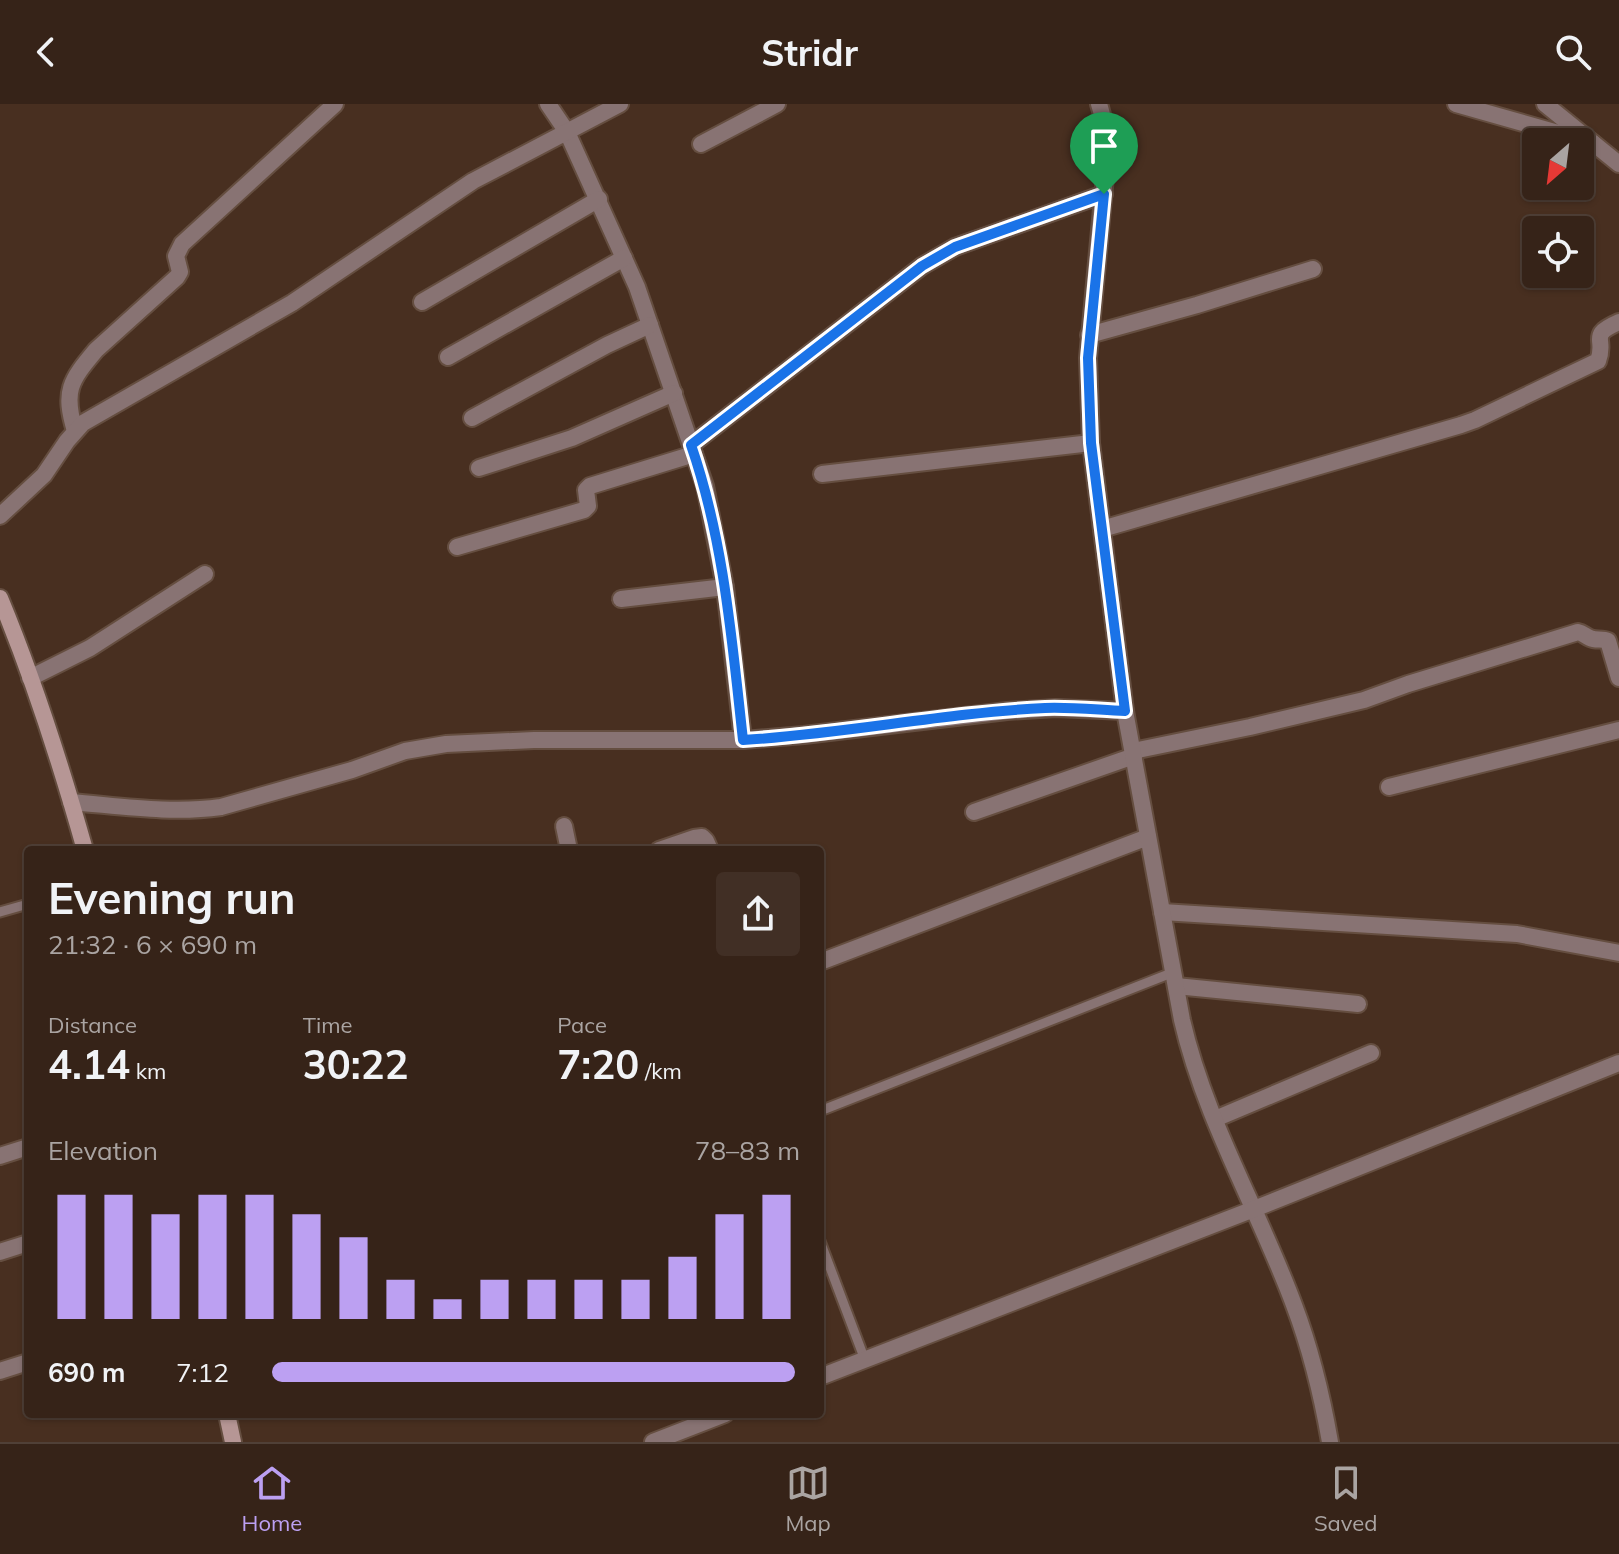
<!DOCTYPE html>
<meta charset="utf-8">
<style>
:root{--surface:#362318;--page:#412f25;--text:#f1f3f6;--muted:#aaa4a2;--line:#504037;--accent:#bca0f2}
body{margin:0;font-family:Mulish,sans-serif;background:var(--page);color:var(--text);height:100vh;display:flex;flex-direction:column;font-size:30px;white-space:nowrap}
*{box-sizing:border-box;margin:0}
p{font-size:26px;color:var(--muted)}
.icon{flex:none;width:44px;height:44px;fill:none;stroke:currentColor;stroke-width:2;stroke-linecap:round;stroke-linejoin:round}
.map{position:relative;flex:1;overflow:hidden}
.sheet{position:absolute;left:24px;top:742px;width:800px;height:572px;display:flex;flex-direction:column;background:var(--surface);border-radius:8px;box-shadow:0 2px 6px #0004,0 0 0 2px var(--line)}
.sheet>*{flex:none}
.needle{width:52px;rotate:208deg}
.buttons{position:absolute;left:1522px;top:24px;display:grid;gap:16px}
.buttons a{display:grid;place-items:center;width:72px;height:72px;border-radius:8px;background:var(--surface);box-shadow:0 2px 6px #0004,0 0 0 2px var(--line);font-size:40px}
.pin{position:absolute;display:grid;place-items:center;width:68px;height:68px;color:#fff;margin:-82px -34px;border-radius:50% 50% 50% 0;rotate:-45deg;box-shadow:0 0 8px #0007}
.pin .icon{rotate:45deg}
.round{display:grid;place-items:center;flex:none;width:84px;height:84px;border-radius:8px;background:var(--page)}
.overview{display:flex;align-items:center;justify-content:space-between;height:136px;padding:0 24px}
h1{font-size:44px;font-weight:700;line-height:60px}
.metrics{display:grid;grid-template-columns:repeat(3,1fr);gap:12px;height:136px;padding:8px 24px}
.metrics div{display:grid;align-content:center}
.metrics b{font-size:40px;font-weight:700}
.metrics small{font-size:22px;font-weight:400}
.metrics p{font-size:22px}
.chart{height:224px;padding:16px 24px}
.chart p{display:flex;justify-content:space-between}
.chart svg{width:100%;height:144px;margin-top:8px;stroke:var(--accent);stroke-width:6}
ul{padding:0 24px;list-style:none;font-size:26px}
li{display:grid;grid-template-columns:128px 96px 1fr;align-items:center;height:60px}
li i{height:20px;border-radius:10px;background:var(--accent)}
header{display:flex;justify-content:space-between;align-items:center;height:104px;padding:0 24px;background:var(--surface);font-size:36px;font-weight:700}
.tab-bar{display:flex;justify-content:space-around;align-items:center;height:112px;border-top:2px solid var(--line);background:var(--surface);font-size:22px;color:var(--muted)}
.tab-bar a{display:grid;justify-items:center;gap:4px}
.tab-bar .selected{color:var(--accent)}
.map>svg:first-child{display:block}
</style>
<header><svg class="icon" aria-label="back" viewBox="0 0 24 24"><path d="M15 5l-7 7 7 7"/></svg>Stridr<svg class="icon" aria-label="search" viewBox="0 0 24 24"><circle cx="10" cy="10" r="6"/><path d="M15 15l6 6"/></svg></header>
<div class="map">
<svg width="1619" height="1338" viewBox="0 0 1619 1338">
<rect width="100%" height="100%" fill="#482f20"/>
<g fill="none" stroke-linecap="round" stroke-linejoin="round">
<g stroke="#654e40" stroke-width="13">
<g id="service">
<polyline points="0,808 28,800"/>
<polyline points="820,1007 1174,868"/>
<polyline points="820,1137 865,1256"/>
</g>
</g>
<g stroke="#654e40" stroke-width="20">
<g id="minor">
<polyline points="548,0 567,28 637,183 705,382 725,483 743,636"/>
<polyline points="1456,0 1593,39"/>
<polyline points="701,40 777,0"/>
<polyline points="422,198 599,95"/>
<polyline points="1089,231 1197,201 1313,165"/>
<polyline points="448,253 624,154"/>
<polyline points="472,314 607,241 650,221"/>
<path d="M75,327C63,287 70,277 96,246L177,173L180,168L176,152L182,140L335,0"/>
<polyline points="691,341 922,162 955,143 1104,90"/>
<polyline points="479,364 572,334 674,289"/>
<polyline points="822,370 1091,339"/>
<path d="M1102,425L1461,321L1475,316L1598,257C1607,234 1587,232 1619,218"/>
<polyline points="457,443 584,406 588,402 586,386 590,382 694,350"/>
<polyline points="621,495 725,483"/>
<polyline points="30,574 90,544 205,470"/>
<path d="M1133,647L1250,623L1364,596L1408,580L1578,528C1583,529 1585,532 1590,534C1596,537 1602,534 1608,537L1619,574"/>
<polyline points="1389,683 1619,626"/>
<path d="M71,698C121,702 171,710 221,703L352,666L405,647L446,640L534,636H743L804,631L1007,607L1056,604L1125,607"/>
<polyline points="974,708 1134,652"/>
<polyline points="564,722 569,746"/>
<polyline points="659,746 694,734 702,733 706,737 710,746"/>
<polyline points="1162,808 1517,830 1619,849"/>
<polyline points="820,858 1148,733"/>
<polyline points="1176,882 1358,900"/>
<polyline points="1215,1015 1371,949"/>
<polyline points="0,1052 28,1043"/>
<polyline points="0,1148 28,1139"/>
<polyline points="0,1267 28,1258"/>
</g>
</g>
<g stroke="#654e40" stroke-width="20">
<g id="tertiary">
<path d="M1099,0C1106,21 1106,41 1106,62L1088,254L1091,339L1125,607L1182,916C1205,1016 1259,1106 1294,1201C1311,1246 1322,1292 1330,1338"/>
<polyline points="1545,0 1619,60"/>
<polyline points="0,412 44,371 67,337 83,319 292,199 473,77 620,0"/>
<polyline points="820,1273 1254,1105 1619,959"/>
<polyline points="653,1338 725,1310"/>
</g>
</g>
<g stroke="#654e40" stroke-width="20">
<g id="secondary">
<path d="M0,494C34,576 61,661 85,746"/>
<polyline points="227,1310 233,1338"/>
</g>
</g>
<use href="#service" stroke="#887373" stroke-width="9"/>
<use href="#minor" stroke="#887373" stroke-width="16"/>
<use href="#tertiary" stroke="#887373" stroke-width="16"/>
<use href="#secondary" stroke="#b69695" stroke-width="16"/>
</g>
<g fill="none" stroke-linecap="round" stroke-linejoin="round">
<g stroke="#fff" stroke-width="16">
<path id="route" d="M1104,90L1088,254L1091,339L1125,607C1099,606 1072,603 1045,604C944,609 844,630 743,636C732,537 724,436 691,341L922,162L955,143Z"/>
</g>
<use href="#route" stroke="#1a73e8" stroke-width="10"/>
</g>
</svg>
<div class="buttons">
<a><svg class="needle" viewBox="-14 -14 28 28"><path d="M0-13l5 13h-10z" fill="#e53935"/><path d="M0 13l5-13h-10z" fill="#aaa4a2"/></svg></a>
<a><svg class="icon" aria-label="locate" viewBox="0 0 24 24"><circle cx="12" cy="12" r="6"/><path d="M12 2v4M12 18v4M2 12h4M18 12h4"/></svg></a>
</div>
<div class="pin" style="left:1104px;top:90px;background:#1e9e55"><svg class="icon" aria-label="arrive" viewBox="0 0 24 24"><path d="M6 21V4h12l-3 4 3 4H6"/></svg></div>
<section class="sheet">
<div class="overview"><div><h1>Evening run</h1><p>21:32 · 6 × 690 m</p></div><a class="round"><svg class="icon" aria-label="share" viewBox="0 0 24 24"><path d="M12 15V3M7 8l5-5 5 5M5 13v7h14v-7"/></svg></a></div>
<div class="metrics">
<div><p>Distance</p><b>4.14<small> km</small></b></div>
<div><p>Time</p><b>30:22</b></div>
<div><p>Pace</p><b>7:20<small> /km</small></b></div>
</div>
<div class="chart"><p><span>Elevation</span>78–83 m</p>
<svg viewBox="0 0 160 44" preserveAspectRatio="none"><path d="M5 44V6M15 44V6M25 44V12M35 44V6M45 44V6M55 44V12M65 44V19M75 44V32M85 44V38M95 44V32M105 44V32M115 44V32M125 44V32M135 44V25M145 44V12M155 44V6"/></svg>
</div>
<ul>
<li><b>690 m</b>7:12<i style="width:99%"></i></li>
</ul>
</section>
</div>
<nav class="tab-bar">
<a class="selected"><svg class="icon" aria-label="home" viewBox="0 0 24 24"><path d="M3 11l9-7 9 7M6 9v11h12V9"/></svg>Home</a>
<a><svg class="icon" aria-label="map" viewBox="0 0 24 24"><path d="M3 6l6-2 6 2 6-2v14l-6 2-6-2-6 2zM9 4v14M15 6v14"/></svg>Map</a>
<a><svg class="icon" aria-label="saved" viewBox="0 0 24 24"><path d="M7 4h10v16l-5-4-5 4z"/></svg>Saved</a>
</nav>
